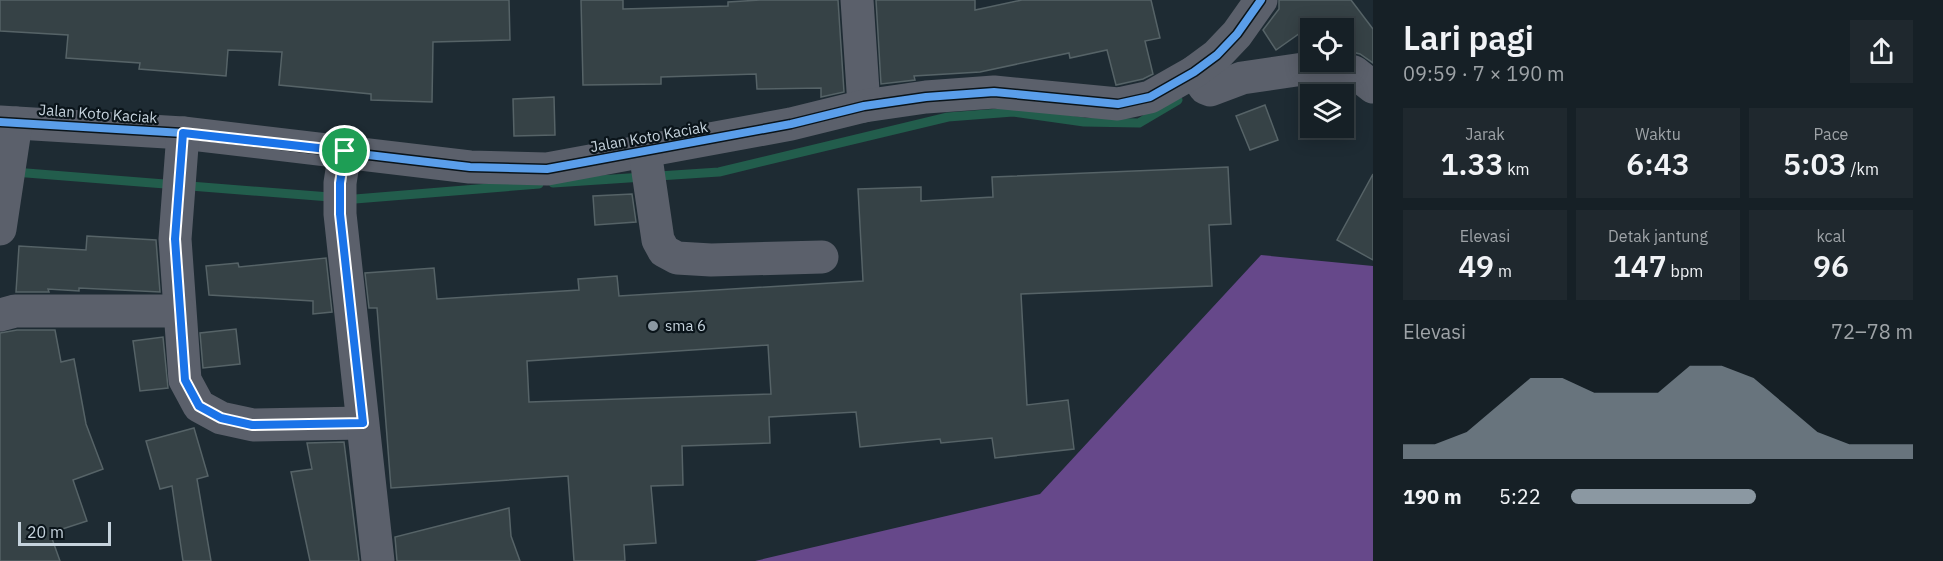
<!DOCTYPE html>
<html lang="id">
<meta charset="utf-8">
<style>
:root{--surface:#162026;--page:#1f282e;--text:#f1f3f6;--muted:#9ea3a7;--line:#353e43;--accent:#8b98a2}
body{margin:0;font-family:"IBM Plex Sans",sans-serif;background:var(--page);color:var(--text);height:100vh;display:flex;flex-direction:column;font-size:22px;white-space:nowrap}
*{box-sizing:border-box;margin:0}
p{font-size:20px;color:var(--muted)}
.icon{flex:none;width:33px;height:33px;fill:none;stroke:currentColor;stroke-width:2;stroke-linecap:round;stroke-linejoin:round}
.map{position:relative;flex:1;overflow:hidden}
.panel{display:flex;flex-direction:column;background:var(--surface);width:570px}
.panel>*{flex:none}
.buttons{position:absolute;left:1300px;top:18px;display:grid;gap:12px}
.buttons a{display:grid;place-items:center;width:54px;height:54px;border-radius:0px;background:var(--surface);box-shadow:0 3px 15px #0003,0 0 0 2px var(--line);font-size:30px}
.scale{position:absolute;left:18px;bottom:15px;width:93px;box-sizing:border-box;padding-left:6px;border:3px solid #c6d3dd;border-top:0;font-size:16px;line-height:21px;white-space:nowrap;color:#c6d3dd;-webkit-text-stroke:4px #0a141a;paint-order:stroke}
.pin{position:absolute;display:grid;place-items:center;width:51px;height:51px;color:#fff;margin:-26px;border:3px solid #fff;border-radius:50%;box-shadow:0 2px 6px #0007}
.round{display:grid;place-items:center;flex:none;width:63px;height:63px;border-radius:0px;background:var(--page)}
.overview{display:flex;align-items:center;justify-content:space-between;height:102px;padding:0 30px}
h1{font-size:33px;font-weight:600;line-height:45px}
.stats{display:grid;grid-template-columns:repeat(3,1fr);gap:9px;height:102px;padding:6px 30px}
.stats div{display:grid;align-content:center;border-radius:0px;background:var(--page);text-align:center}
.stats b{font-size:30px;font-weight:600}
.stats small{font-size:16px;font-weight:400}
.stats p{font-size:16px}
.chart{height:168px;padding:12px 30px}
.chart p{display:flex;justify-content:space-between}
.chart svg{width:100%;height:108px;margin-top:6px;fill:var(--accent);opacity:.7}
ul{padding:0 30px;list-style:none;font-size:20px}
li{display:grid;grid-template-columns:96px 72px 1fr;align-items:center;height:45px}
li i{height:15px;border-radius:8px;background:var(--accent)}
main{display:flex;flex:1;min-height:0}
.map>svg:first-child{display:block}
</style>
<main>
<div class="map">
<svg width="1373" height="561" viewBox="0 0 1373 561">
<rect width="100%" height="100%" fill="#1e2b33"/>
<polygon fill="#66488a" points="1261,255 1373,266 1373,561 755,561 1040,494"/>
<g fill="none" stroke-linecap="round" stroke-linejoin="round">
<g stroke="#225d4c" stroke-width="9">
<polyline points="14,172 355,199 539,184"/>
<polyline points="553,183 719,172 948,117 1013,112 1084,122 1139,123 1178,100"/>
</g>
</g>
<g fill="#364246" stroke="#566367" stroke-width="1.5" fill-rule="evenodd">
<polygon points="0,0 509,0 510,40 433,42 432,102 371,100 371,94 279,85 282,52 228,50 226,76 139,69 140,63 66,58 68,35 0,31"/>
<polygon points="581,0 623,0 623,9 728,6 728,2 760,0 838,0 844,92 821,97 821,88 757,89 756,74 661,77 661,84 583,85"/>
<polygon points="876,0 975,0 975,10 1022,0 1151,0 1160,38 1145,41 1153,74 1143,79 1116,85 1107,50 1070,58 1069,53 980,72 914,76 915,80 881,84"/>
<polygon points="1279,0 1351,0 1373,29 1373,63 1360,54 1344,50 1344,28 1311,28 1311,37 1303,31 1276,50 1263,30 1279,9"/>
<polygon points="554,97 555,135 514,136 513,99"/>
<polygon points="1265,105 1278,140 1250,150 1236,116"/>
<path d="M1228,167L1231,224L1209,225L1212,286L1021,294L1027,405L1068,400L1074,449L995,458L992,438L941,443L940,439L860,447L856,412L769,417L770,443L682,446L683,485L651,486L656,543L624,545L625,561H574L568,476L391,488L377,308H369L365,273L434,268L437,299L579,290L578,279L617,276L619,296L863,281L858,189L921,187V201L993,197L992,177ZM768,345L771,394L529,402L527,361Z"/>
<polygon points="1373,174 1373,260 1337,240"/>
<polygon points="632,194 636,222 595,225 593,196"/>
<polygon points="87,236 156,240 160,292 79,288 79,291 48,289 49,292 16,292 19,246 86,250"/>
<polygon points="326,258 332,312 313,314 313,301 209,295 206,266 238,263 239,267"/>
<polygon points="236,329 240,364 203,368 200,333"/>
<polygon points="17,330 55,330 61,362 74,359 86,424 103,469 73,480 87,521 50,533 60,561 0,561 0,333"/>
<polygon points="163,337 168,388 140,391 133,341"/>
<polygon points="194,428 208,476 197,479 211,561 183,561 172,486 160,489 146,441"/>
<polygon points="344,442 359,561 310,561 291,472 312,469 307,443"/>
<polygon points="509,508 511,536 520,561 397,561 395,537"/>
</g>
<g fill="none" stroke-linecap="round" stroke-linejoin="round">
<g stroke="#5b606b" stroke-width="33">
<polyline points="857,0 864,106"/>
<polyline points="1194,72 1205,88 1210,90 1242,78 1310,68 1341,68 1354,72 1373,87"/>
<polyline points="0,122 183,133 470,167 547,169 791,124 864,106 926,97 994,92 1118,104 1150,97 1194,72 1217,55 1237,34 1261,0"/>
<polyline points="183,133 175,239 185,380 199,406 221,418 253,425 362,423"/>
<polyline points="345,151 340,183 340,214 378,561"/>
<polyline points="645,151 658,240 664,251 677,258 711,260 822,257"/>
<polyline points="0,229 16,123"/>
<polyline points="0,315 15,311 179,311"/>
</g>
<g stroke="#0a141a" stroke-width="11">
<g id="cycleway">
<polyline points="0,122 183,133 470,167 547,169 791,124 864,106 926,97 994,92 1118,104 1150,97 1194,72 1217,55 1237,34 1261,0"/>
<polyline points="183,133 175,239 185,380 199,406 221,418 253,425 362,423"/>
</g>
</g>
<use href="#cycleway" stroke="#5a9eea" stroke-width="8"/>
</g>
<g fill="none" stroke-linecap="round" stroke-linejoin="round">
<g stroke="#fff" stroke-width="12">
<polygon id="route" points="183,133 345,151 340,183 340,214 363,423 252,425 221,418 199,406 185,380 175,239"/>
</g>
<use href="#route" stroke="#1a73e8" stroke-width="8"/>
</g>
<circle fill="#8b98a2" stroke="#0a141a" stroke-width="2" cx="653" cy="326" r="6"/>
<g text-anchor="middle" stroke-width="4.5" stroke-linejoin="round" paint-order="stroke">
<g font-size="15" fill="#c6d3dd" stroke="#0a141a">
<text transform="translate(98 114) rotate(4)" y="5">Jalan Koto Kaciak</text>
<text transform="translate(649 137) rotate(-10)" y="5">Jalan Koto Kaciak</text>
</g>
<g font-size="15" fill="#c6d3dd" stroke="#0a141a" text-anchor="start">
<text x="665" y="331">sma 6</text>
</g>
</g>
</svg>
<div class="buttons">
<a><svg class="icon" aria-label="locate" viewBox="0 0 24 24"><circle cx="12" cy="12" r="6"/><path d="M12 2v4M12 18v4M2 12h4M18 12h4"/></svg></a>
<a><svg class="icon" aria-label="layers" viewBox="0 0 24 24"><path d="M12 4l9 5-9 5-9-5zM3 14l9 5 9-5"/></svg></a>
</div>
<div class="scale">20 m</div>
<div class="pin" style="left:345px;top:151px;background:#1e9e55"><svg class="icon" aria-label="arrive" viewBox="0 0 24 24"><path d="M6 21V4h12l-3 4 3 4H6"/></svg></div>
</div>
<section class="panel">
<div class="overview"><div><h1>Lari pagi</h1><p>09:59 · 7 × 190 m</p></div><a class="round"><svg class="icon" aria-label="share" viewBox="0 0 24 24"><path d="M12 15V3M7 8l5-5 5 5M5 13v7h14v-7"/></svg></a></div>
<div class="stats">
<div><p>Jarak</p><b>1.33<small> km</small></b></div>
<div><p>Waktu</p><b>6:43</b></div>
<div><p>Pace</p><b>5:03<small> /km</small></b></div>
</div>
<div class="stats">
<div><p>Elevasi</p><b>49<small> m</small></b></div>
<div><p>Detak jantung</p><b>147<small> bpm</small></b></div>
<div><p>kcal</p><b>96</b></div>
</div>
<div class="chart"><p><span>Elevasi</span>72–78 m</p>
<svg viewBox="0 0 160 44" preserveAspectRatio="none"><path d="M0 44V38L10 38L20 33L30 22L40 11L50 11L60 17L70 17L80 17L90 6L100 6L110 11L120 22L130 33L140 38L150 38L160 38V44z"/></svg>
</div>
<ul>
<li><b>190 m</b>5:22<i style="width:54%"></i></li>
</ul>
</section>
</main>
